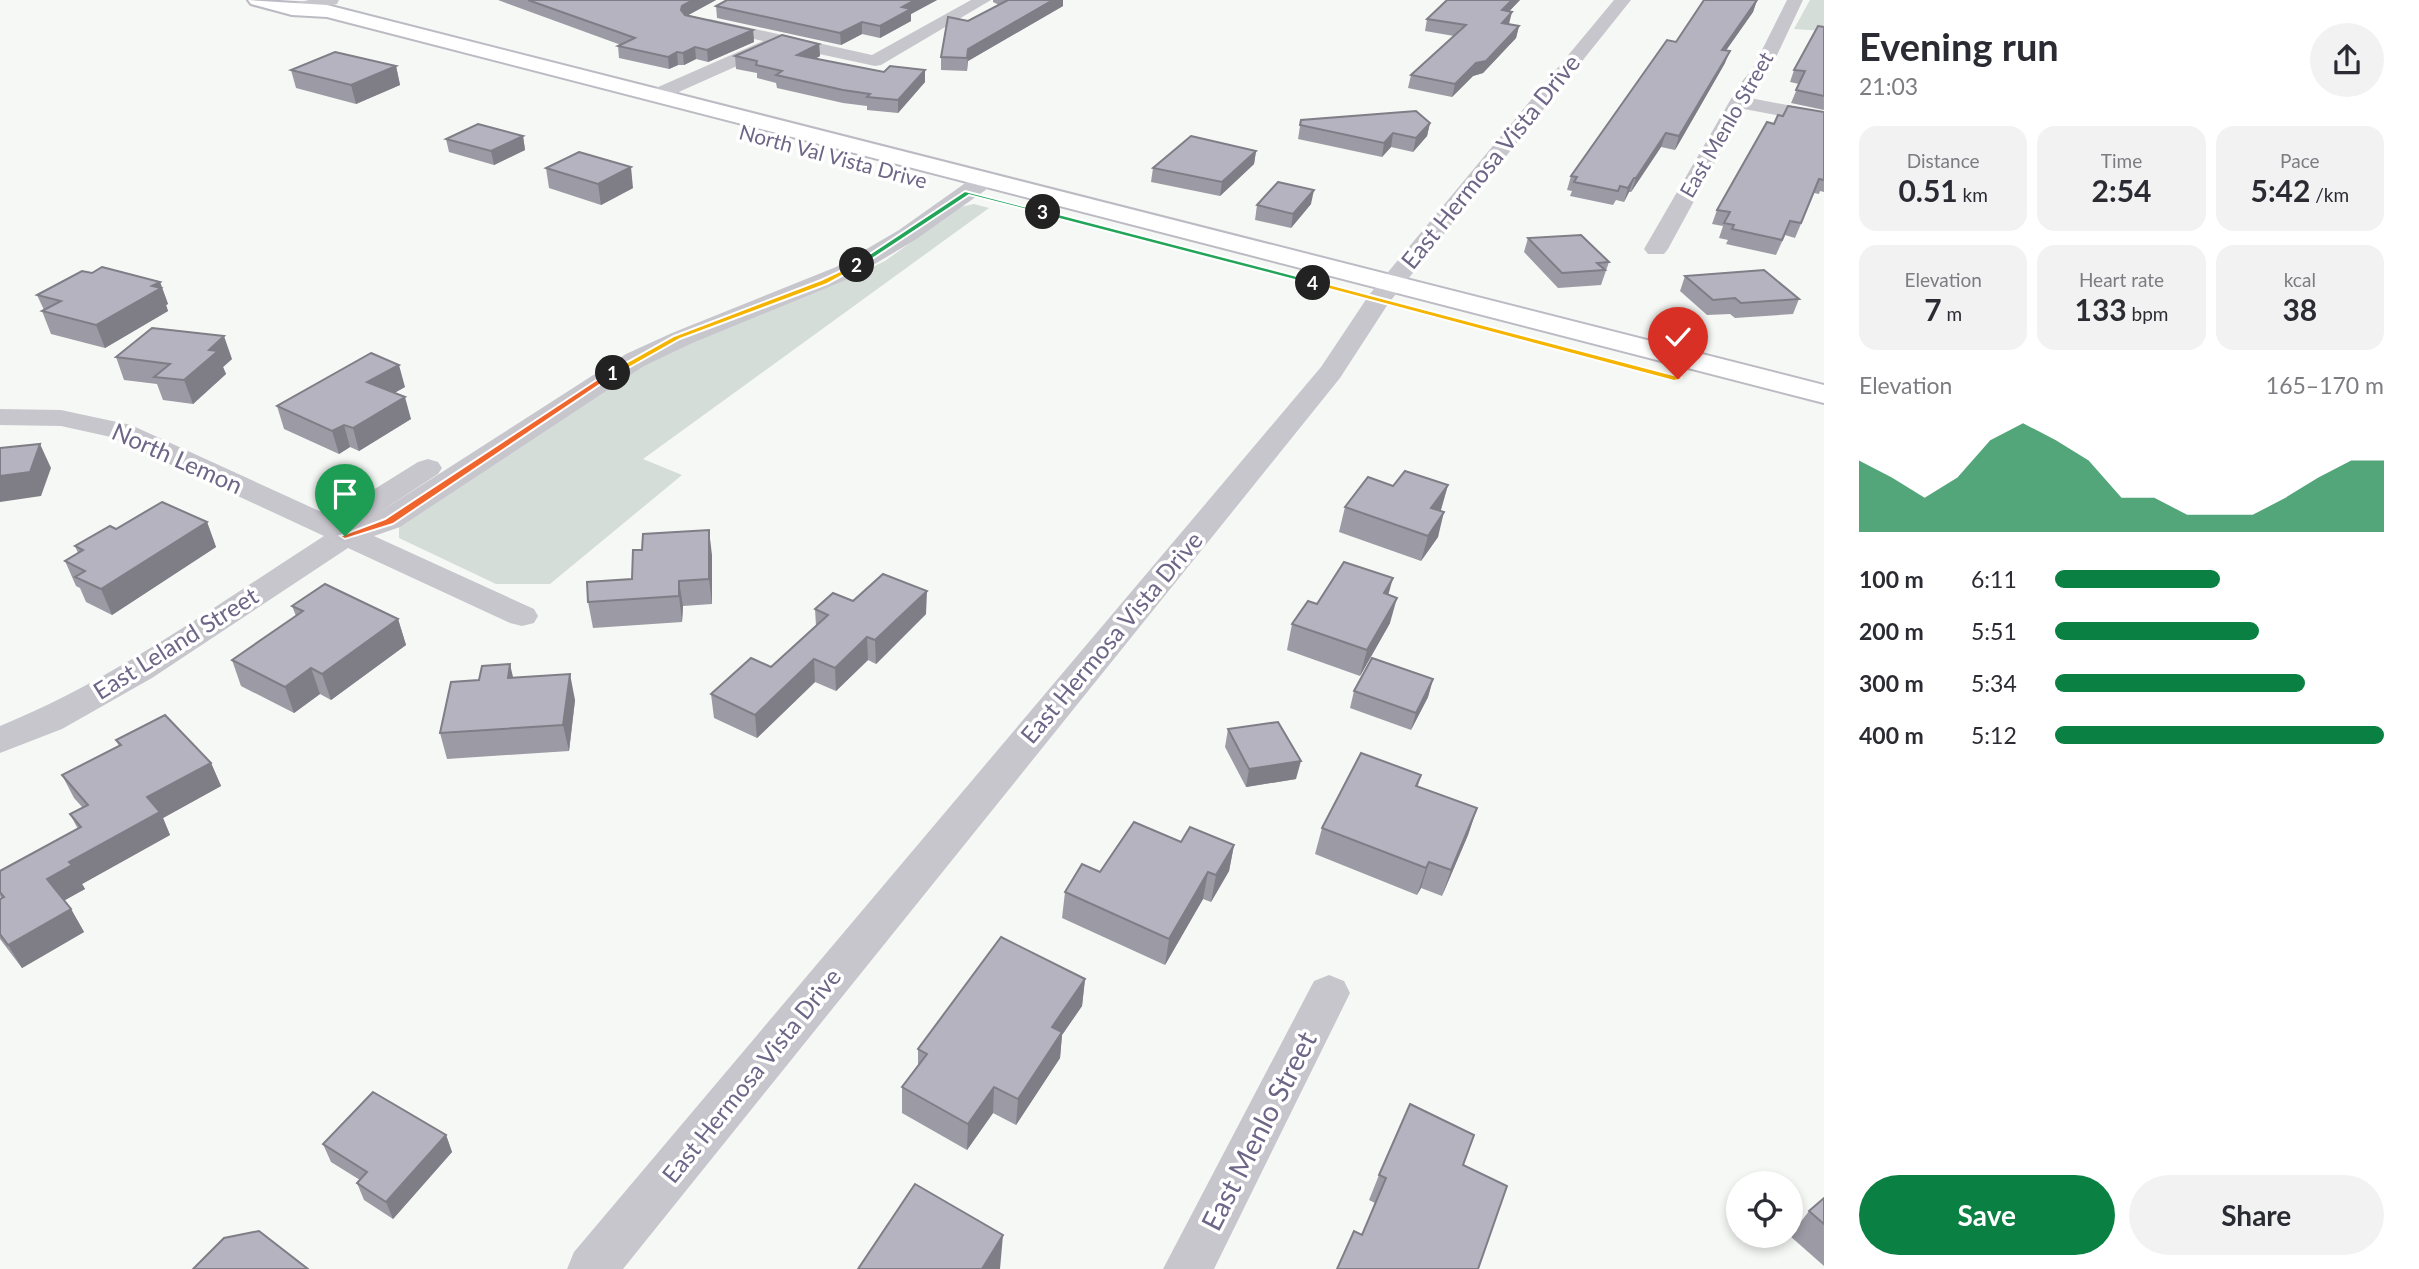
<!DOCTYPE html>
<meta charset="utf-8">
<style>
:root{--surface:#fff;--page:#f2f2f3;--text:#2b2b33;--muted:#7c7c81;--accent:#0b8043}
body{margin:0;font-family:Lato,sans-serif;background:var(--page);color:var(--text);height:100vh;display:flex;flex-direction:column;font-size:26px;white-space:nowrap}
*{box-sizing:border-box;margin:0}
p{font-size:23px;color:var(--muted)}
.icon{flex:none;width:38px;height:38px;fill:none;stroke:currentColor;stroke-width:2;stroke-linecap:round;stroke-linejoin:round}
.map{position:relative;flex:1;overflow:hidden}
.panel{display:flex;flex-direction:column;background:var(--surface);width:595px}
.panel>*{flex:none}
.tools{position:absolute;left:1726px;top:1171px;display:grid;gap:14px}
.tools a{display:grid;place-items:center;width:77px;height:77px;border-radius:50%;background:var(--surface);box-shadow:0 4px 10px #0003;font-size:35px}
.pin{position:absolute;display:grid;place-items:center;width:60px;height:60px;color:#fff;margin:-72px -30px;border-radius:50% 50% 50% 0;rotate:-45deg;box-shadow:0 0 7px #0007}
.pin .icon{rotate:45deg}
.km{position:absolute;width:35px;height:35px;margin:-18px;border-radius:50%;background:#222;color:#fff;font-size:19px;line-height:35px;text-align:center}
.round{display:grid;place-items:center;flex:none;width:74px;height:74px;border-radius:37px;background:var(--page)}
.headline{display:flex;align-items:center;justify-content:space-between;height:119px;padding:0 35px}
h1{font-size:38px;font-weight:700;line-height:52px}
.metrics{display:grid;grid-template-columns:repeat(3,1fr);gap:10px;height:119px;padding:7px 35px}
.metrics div{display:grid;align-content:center;border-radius:18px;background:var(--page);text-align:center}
.metrics b{font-size:30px;font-weight:700}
.metrics small{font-size:19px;font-weight:400}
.metrics p{font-size:19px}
.chart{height:196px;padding:14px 35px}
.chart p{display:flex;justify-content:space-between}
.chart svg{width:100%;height:126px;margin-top:7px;fill:var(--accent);opacity:.7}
.button{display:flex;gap:14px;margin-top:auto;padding:14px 35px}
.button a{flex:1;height:80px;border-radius:42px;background:var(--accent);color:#fff;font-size:28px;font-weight:700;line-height:80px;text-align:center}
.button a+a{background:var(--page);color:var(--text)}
ul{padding:0 35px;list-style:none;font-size:23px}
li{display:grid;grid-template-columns:112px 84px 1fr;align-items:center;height:52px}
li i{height:18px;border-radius:9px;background:var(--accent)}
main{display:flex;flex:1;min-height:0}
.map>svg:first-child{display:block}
</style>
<main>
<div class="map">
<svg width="1824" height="1269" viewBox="0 0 1824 1269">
<rect width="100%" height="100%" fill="#f6f8f5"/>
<g fill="#d4ddd8">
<polygon points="1810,0 1824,0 1824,31 1794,29"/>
<polygon points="974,204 989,208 643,459 682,475 550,584 496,584 399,538 399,527 635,369 682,344 848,279 885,261 960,207"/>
</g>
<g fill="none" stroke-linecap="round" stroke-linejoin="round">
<g stroke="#bcbac3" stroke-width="4">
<polygon id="secondary" points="248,0 327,5 1824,385 1824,403 327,17 292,15 251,4"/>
</g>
<g fill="#c8c6cd" fill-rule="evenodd">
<polygon points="309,0 339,0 337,4 292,14 284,9 286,5"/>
<polygon points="971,0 991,0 881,65 875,66 782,46 663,99 656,101 646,95 649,91 763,41 704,28 701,24 704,20 710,19 872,55"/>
<polygon points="1614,0 1631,0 1388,304 1340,378 623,1269 567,1269 574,1252 1321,367 1369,295"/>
<polygon points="1787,0 1803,0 1770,70 1750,98 1824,112 1824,124 1744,109 1668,249 1664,254 1648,254 1644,249 1739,85 1753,68"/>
<path d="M986,173L994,174L997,179L994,184L915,240L853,277L690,344L644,366L400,527L374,536L534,609L538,616L534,623L522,626L510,623L348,548L152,678L62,729L0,753V726C116,679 219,603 324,536L111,437L61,426L0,425V409L61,410L131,425L339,520L349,505L418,462L428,459L438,462L442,468L438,474L372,517L626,354L672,333L836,267L899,230L978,174Z"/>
<polygon points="1329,975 1344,981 1350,993 1214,1269 1163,1269 1314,981"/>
</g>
<use href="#secondary" fill="#fff" fill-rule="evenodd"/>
</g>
<g fill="#9c9aa4">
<polygon points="498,0 716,0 688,15 753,30 754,42 708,62 696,59 684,65 678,65 669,69 619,58 618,46 621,45"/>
<polygon points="727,0 937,0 911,14 911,21 880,38 862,34 841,45 717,18 716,6"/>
<polygon points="993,0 1063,0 1063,6 968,61 967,71 941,70 941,57 968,21 999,5 993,2"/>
<polygon points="1520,0 1509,11 1509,24 1519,26 1516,38 1483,73 1473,76 1452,97 1408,88 1411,75 1454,36 1425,31 1427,19"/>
<polygon points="1757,0 1753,12 1726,50 1725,63 1675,150 1661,147 1631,192 1629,192 1624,202 1616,200 1613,205 1570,196 1572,191 1567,190 1571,176"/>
<polygon points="1824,27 1824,110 1791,103 1799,84 1790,82 1794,70"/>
<polygon points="819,44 820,56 815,59 925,82 898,113 867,110 867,106 843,103 777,88 776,83 757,78 757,73 736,69 735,56"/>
<polygon points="396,66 400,85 356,104 296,88 291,70"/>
<polygon points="1824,112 1824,192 1820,191 1819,194 1814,193 1795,238 1785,235 1776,255 1726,244 1728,240 1719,238 1723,226 1712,224 1717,210 1774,124 1783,116"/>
<polygon points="1301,120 1430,123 1427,136 1413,152 1391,147 1382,157 1298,139"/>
<polygon points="523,136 525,150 494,165 449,152 446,139"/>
<polygon points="1256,151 1254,164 1220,196 1151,182 1153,168"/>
<polygon points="546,168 633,188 601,205 549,188"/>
<polygon points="1311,204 1291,228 1255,220 1257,205"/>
<polygon points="1528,238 1609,262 1601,285 1558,288 1524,252"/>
<polygon points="92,273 160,282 168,304 166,305 168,311 105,348 51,334 42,311 44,310 37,295"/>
<polygon points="1685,276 1799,299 1793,314 1735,318 1730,314 1707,315 1680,291"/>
<polygon points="116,357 232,359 223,367 226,374 193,404 163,400 157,384 124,380"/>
<polygon points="405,387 394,393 411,419 359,451 350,447 339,454 284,429 277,406"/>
<polygon points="1448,485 1440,511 1438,537 1421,561 1339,532 1345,507 1393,486"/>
<polygon points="207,522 216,547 112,615 86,602 80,588 76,586 65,561 78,553 75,546 116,529"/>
<polygon points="712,555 712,604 683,606 682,622 593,628 588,602 632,579"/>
<polygon points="1388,595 1390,623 1360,676 1287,650 1292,624 1317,604"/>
<polygon points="853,601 926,614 876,664 868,660 836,691 815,682 757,738 714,718 711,694 771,667 816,626 815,609"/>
<polygon points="292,606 398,619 406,645 331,700 320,694 294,713 241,686 232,660 296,616"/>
<polygon points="513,678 575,700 569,751 447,759 440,733"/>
<polygon points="1433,679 1428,697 1411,730 1350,708 1354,691"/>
<polygon points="1228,729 1296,779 1246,787 1225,747"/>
<polygon points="116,740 211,763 221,786 163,818 170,835 82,884 85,889 64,900 71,909 84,932 22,968 0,939 0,899 1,898 0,896 0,871 78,829 70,814 83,808 74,798 62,775 119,746"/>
<polygon points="1421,775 1418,786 1477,808 1468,835 1442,896 1421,888 1417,895 1315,854 1322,828"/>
<polygon points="1181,842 1234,845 1229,871 1211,902 1203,899 1165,965 1062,918 1065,892 1100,872"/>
<polygon points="1085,979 1082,1006 1062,1035 1060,1058 1016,1125 993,1113 967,1150 902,1113 902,1087 918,1066 918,1049"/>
<polygon points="446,1135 452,1152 393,1219 364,1200 357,1183 360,1180 331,1162 323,1144"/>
<polygon points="1474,1135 1362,1235 1375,1203 1369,1200 1379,1175"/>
<polygon points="1824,1198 1824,1266 1790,1236 1809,1211"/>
</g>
<g fill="#7f7d86">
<polygon points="693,0 716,0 683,18 681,10 682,6"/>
<polygon points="915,0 937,0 911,14 911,21 880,38 880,26 902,7"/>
<polygon points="1053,0 1063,0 1063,6 968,61 967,71 968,49"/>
<polygon points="1512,0 1520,0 1499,22 1502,10"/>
<polygon points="1757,0 1753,12 1718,62 1722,50"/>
<polygon points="1512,12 1509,24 1502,23"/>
<polygon points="862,22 862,34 841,45 840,33"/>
<polygon points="1519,26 1516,38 1483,73 1473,76 1452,97 1455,84 1476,63"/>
<polygon points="753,30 754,42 708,62 707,50"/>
<polygon points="819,44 820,56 798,68 797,55"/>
<polygon points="695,47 696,59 684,65 683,53"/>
<polygon points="1730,51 1725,63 1675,150 1679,136"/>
<polygon points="677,52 678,65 669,69 668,57"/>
<polygon points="396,66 400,85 356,104 351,85"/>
<polygon points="925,70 925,82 898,113 898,100"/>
<polygon points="1430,123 1427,136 1413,152 1416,138"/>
<polygon points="1393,133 1391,147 1382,157 1384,143"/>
<polygon points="1666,133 1661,147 1631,192 1636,178"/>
<polygon points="523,136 525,150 494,165 491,151"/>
<polygon points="1256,151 1254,164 1220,196 1222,182"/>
<polygon points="631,167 633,188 601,205 598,184"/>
<polygon points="1634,178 1629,192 1624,202 1628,188"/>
<polygon points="1314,190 1311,204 1291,228 1293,214"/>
<polygon points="160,282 168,304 166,305 168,311 105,348 96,325"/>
<polygon points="224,336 232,359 223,367 226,374 193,404 184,380 209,350"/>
<polygon points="399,365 405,387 373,405 367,382"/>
<polygon points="405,397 411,419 359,451 353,428"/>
<polygon points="344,425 350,447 339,454 332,431"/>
<polygon points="40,444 51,468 41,496 0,502 0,476"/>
<polygon points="1448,485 1441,510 1424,533 1431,508"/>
<polygon points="1444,512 1438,537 1421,561 1428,536"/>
<polygon points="207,522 216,547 112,615 101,589"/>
<polygon points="709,530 712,555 712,604 709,579"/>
<polygon points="1393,578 1386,603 1384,593"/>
<polygon points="679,581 683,606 682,622 679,596"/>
<polygon points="927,591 926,614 876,664 875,640"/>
<polygon points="1397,598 1390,623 1360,676 1367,650"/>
<polygon points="398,619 406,645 331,700 322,674"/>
<polygon points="867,637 868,660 836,691 835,668"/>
<polygon points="814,659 815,682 757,738 755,715"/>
<polygon points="510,664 516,690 508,678"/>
<polygon points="311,668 320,694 294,713 285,687"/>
<polygon points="570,674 575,700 569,751 563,725"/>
<polygon points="1433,679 1428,697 1411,730 1416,713"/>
<polygon points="1301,761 1296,779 1246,787 1249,769"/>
<polygon points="211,763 221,786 163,818 170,835 82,884 85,889 60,903 47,879 147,797"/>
<polygon points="1477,808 1468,835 1442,896 1451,870"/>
<polygon points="1234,845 1229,871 1211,902 1216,875"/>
<polygon points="1429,862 1421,888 1417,895 1426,868"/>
<polygon points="1208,872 1203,899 1165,965 1169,939"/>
<polygon points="71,909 84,932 22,968 8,945"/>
<polygon points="1085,979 1082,1006 1062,1035 1060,1058 1016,1125 1018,1099 1052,1027"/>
<polygon points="994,1087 993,1113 967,1150 968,1124"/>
<polygon points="446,1135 452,1152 393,1219 386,1202"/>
<polygon points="1003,1235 1000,1269 982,1269"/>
</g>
<g fill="#b5b3bf" stroke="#7f7d86" stroke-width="2">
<polygon points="528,0 693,0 682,6 681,10 685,15 753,30 707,50 695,47 683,53 677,52 668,57 618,46 635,38"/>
<polygon points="727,0 915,0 902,7 911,9 880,26 862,22 840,33 716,6"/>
<polygon points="1008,0 1053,0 968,49 967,58 941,57 948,17 968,21"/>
<polygon points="1447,0 1512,0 1502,10 1512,12 1502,23 1519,26 1486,61 1476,63 1455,84 1411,75 1466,25 1427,19"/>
<polygon points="1704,0 1757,0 1722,50 1730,51 1679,136 1666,133 1636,178 1634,178 1628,188 1620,186 1618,191 1574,182 1577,177 1571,176 1667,40 1676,42"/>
<polygon points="1818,26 1824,27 1824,96 1796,90 1805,71 1794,70"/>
<polygon points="782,35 819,44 797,55 884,72 890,66 925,70 898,100 867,97 870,94 843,90 776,75 782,71 756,65 757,61 735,56"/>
<polygon points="335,52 396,66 351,85 291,70"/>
<polygon points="1788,106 1824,112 1824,180 1819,179 1801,223 1790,221 1782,240 1732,229 1734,225 1724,223 1730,212 1717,210 1767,122 1774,124 1778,115 1783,116"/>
<polygon points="1416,111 1430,123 1416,138 1393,133 1384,143 1300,125 1301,120"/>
<polygon points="478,124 523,136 491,151 446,139"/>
<polygon points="1191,136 1256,151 1222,182 1153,168"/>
<polygon points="579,152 631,167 598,184 546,168"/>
<polygon points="1278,182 1314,190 1293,214 1257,205"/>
<polygon points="1581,235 1609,262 1597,263 1605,270 1562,273 1528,238"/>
<polygon points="102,267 160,282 152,286 161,288 96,325 42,311 61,301 37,295 82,271 92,273"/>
<polygon points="1764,270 1799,299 1741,303 1735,298 1713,300 1685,276"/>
<polygon points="152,328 224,336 209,350 218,351 184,380 154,377 170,364 116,357"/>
<polygon points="371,353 399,365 367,382 405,397 353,428 344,425 332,431 277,406"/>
<polygon points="40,444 30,472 0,476 0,448"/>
<polygon points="1405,471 1448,485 1431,508 1444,512 1428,536 1345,507 1368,477 1393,486"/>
<polygon points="162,502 207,522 101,589 75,577 85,571 65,561 83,550 75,546 110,526 116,529"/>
<polygon points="709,530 709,579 679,581 679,596 588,602 587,582 632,579 633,550 642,550 643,534"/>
<polygon points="1344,562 1393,578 1384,593 1397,598 1367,650 1292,624 1308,601 1317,604"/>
<polygon points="883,574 927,591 875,640 867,637 835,668 814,659 755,715 711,694 751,658 771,667 828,615 815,609 833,593 853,601"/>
<polygon points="325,584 398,619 322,674 311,668 285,687 232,660 303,611 292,606"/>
<polygon points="1372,658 1433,679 1416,713 1354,691"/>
<polygon points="510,664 508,678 570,674 563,725 440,733 451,682 479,680 482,666"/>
<polygon points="165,715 211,763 147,797 160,812 69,862 72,865 47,879 71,909 8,945 0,934 0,899 4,897 0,892 0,871 81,827 70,814 88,805 62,775 121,745 116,740"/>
<polygon points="1278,722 1301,761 1249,769 1228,729"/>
<polygon points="1361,753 1421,775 1416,786 1477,808 1451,870 1429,862 1426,868 1322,828"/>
<polygon points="1134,822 1181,842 1190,827 1234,845 1216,875 1208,872 1169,939 1065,892 1082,864 1100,872"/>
<polygon points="1001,937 1085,979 1052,1027 1062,1032 1018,1099 994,1087 968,1124 902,1087 927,1054 918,1049"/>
<polygon points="373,1092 446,1135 386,1202 357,1183 367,1172 323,1144"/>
<polygon points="1410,1104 1474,1135 1463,1165 1507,1186 1478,1269 1337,1269 1354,1231 1362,1235 1386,1178 1379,1175"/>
<polygon points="915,1184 1003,1235 982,1269 858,1269"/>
<polygon points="1824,1198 1824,1224 1809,1211"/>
<polygon points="259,1231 308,1269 193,1269 224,1238"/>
</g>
<polygon fill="#f0652b" stroke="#fff" stroke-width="2" points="610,371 617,373 393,524 345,539 340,536 385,519"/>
<polygon fill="#f5b400" stroke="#fff" stroke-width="2" points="855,264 862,265 827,284 680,339 616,375 608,373 674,336 821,280"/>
<polygon fill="#22a559" stroke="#fff" stroke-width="2" points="965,191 1046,212 1043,214 969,195 860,267 853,265"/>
<polygon fill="#22a559" stroke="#fff" stroke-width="2" points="1043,210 1316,281 1317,283 1310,284 1040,214"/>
<polygon fill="#f5b400" stroke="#fff" stroke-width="2" points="1313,280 1681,377 1682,379 1674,381 1310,284"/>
<g text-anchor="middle" stroke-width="7" stroke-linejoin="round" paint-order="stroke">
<g font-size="21" fill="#6e6687" stroke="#fff">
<text transform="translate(1727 125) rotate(-60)" y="7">East Menlo Street</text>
<text transform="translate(833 157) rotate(15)" y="7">North Val Vista Drive</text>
</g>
<g font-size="24" fill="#6e6687" stroke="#fff">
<text transform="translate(1491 162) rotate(-51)" y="8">East Hermosa Vista Drive</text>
<text transform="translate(177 459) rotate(24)" y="8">North Lemon</text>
<text transform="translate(1112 638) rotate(-50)" y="8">East Hermosa Vista Drive</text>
<text transform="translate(176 644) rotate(-32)" y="8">East Leland Street</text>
<text transform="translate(752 1076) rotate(-51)" y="8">East Hermosa Vista Drive</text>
</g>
<g font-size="28" fill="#6e6687" stroke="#fff">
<text transform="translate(1259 1131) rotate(-63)" y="10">East Menlo Street</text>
</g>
</g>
</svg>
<div class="tools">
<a><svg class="icon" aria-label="locate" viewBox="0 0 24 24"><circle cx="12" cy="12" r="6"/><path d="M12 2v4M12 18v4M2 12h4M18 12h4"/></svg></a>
</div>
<div class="pin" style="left:345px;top:536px;background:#1e9e55"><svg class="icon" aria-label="arrive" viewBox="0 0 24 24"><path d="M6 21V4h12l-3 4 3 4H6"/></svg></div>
<div class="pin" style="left:1678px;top:379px;background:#d93025"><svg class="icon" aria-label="check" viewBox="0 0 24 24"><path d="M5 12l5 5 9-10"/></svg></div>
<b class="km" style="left:613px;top:373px">1</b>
<b class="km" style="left:857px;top:265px">2</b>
<b class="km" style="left:1043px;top:212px">3</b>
<b class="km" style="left:1313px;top:283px">4</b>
</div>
<section class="panel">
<div class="headline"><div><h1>Evening run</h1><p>21:03</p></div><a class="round"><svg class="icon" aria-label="share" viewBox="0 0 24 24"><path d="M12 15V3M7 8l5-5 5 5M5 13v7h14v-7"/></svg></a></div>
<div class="metrics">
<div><p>Distance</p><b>0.51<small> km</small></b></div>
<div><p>Time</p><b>2:54</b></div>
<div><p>Pace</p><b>5:42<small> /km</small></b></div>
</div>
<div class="metrics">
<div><p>Elevation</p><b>7<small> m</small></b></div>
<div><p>Heart rate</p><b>133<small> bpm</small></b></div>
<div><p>kcal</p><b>38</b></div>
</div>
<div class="chart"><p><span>Elevation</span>165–170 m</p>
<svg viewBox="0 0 160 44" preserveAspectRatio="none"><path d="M0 44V19L10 25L20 32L30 25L40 12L50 6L60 12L70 19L80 32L90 32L100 38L110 38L120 38L130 32L140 25L150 19L160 19V44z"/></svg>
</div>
<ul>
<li><b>100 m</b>6:11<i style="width:50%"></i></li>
<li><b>200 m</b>5:51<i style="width:62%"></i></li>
<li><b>300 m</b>5:34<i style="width:76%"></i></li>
<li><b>400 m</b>5:12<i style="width:100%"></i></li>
</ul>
<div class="button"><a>Save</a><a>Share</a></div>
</section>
</main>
